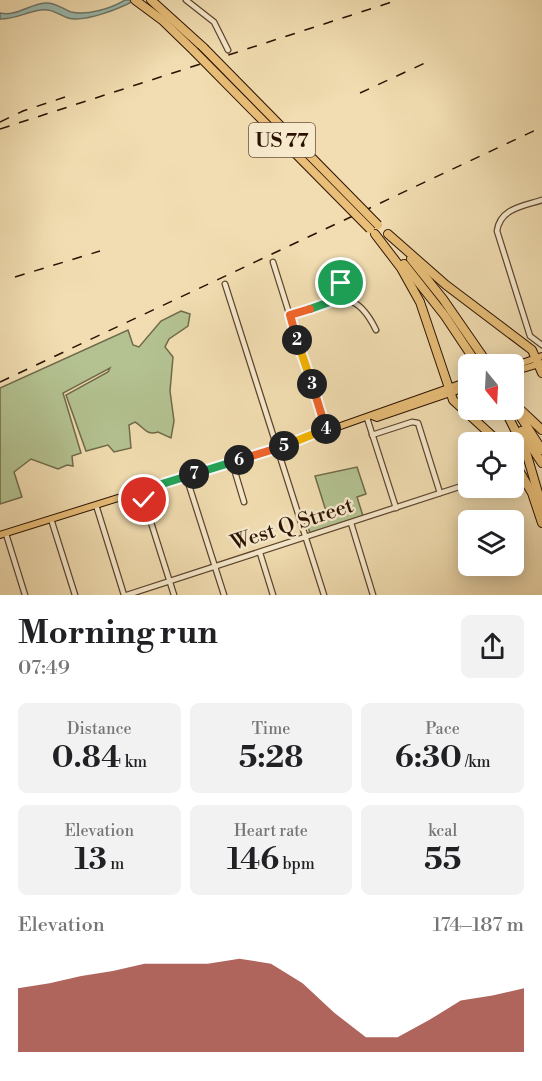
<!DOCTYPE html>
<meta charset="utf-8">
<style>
:root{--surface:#fff;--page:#f2f2f2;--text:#202124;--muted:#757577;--accent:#8f2418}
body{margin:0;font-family:"Libre Bodoni",serif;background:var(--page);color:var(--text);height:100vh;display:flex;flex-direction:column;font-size:22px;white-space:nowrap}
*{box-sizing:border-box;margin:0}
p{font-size:20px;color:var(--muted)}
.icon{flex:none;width:33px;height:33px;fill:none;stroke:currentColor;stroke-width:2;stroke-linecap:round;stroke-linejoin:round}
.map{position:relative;height:595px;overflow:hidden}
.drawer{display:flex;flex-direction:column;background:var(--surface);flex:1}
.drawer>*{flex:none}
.needle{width:39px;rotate:162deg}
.buttons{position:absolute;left:458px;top:354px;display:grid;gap:12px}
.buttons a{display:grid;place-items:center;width:66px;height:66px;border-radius:9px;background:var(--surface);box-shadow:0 3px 15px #0003;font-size:30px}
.pin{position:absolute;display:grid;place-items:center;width:51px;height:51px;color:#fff;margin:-26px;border:3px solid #fff;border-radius:50%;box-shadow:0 2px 6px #0007}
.km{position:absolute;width:30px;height:30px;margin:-15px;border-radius:50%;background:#222;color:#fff;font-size:16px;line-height:30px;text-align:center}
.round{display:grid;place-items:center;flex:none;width:63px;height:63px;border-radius:9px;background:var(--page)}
.headline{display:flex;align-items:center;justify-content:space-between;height:102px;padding:0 18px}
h1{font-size:33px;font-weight:800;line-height:45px}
.metrics{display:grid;grid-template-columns:repeat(3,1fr);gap:9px;height:102px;padding:6px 18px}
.metrics div{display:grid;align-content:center;border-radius:9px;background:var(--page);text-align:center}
.metrics b{font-size:30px;font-weight:800}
.metrics small{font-size:16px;font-weight:400}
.metrics p{font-size:16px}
.chart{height:168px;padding:12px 18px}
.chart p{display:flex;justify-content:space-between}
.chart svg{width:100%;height:108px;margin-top:6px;fill:var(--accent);opacity:.7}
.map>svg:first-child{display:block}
</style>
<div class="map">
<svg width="542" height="595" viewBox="0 0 542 595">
<rect width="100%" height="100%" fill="#f1ddb1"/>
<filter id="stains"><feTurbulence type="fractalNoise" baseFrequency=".00333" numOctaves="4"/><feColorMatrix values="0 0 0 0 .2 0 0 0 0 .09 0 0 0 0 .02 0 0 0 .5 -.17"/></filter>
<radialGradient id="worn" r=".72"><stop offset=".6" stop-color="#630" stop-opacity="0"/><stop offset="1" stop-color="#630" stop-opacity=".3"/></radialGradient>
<g fill="#b4c291" stroke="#706a4a" stroke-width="1.5">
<path d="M181,311L190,314L188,326L169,339L165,347L173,357L170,391L174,421L171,438L158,432C146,436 144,427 135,422L129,425L131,448L114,452L108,445L86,451L66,395L108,372L110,368L63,393L81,453L72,456L73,466L67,465L58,469L31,459L14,472L22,497L0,504V388L128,330L133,345L139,347L161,321Z"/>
<polygon points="357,467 366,494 357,497 363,516 310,533 305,518 326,511 315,476"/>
</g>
<path fill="#9bbbb0" stroke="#6e776a" stroke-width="1.5" d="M125,0H135C121,8 84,23 68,18C59,15 51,8 41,10C26,12 16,19 0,19V13C16,17 30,4 45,3C56,2 62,9 71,12C87,16 112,8 125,0Z"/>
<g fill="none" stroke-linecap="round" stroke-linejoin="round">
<g stroke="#5c442e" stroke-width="7">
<g id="minor">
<polyline points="186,0 214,22 228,50"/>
<path d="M542,200C524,206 500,208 497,231L530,336L542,345"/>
<polyline points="273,262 326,431"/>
<polyline points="225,284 324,595"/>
<polyline points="338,299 338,287 343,283 347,286 347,299"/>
<path d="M290,315C331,302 353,282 376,330"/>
<polyline points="367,418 396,508"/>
<polyline points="372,435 412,422 418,423 440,493"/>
<polyline points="232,462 244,502"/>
<polyline points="186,476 224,595"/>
<polyline points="141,491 174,595"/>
<polyline points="96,505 124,595"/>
<polyline points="51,519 75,595"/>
<polyline points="351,523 373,595"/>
<polyline points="6,534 25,595"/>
<polyline points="260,553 273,595"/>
<polyline points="127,595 468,484"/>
</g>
</g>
<g stroke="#2b1102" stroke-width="8">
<g id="major">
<polyline points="513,366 542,356"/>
<polyline points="513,372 542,363"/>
<polyline points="372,416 377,418 468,387"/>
<polyline points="0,535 284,446 468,381"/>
</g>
</g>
<g stroke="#2b1102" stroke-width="10">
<g id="highway">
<polyline points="135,0 162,20 194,51"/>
<polyline points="151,0 204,48"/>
<polyline points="375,234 401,268 420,302 453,400 499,442"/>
<polyline points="388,234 446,285 532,350 542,373"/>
<polyline points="411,259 443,299 488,364"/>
<polyline points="404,264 445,316 477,364"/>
<polyline points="513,405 542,450"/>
<polyline points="505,410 526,452 542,506"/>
<polyline points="522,411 542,430"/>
<polyline points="521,431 542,463"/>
<polyline points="513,460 532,493 542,523"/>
</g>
</g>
<use href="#minor" stroke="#f6e9cc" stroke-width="4.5"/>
<use href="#major" stroke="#e8be78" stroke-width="6"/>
<use href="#highway" stroke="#e8be78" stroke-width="8"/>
<g stroke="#2b1102" stroke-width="1.5" stroke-dasharray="10 10" stroke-linecap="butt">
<polyline points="360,93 425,63"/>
<polyline points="0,122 23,111 65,97"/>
<polyline points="0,129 398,0"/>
<polyline points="15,277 100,251"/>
<polyline points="0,382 542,127"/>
</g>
<g stroke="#2b1102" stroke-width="10" stroke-linecap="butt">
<g id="highway-bridge">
<polyline points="204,48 378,225"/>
<polyline points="194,51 370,229"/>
</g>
</g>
<use href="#highway-bridge" stroke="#e8be78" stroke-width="8"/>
</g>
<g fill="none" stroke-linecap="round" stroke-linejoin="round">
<g stroke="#fff" stroke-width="12">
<polyline id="split-1" points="310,309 338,299 338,287 341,283"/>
</g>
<g stroke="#fff" stroke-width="12">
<polyline id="split-2" points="297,340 290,315 310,309"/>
</g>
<g stroke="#fff" stroke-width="12">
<polyline id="split-3" points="297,340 312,384"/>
</g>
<g stroke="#fff" stroke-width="12">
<polyline id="split-4" points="312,384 326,429"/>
</g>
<g stroke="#fff" stroke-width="12">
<polyline id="split-5" points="284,446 326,429"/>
</g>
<g stroke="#fff" stroke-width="12">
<polyline id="split-6" points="239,460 284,446"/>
</g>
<g stroke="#fff" stroke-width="12">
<polyline id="split-7" points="194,474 239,460"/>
</g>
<g stroke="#fff" stroke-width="12">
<polyline id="split-8" points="149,488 194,474"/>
</g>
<g stroke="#fff" stroke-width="12">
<polyline id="split-9" points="144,500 141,491 149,488"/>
</g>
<use href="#split-1" stroke="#22a559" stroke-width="8"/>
<use href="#split-2" stroke="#f0652b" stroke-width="8"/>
<use href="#split-3" stroke="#f5b400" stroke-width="8"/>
<use href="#split-4" stroke="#f0652b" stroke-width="8"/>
<use href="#split-5" stroke="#f5b400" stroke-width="8"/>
<use href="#split-6" stroke="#f0652b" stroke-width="8"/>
<use href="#split-7" stroke="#22a559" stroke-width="8"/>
<use href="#split-8" stroke="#22a559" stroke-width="8"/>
<use href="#split-9" stroke="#f5b400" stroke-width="8"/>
</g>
<g text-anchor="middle" stroke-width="5" stroke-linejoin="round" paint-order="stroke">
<rect fill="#f6e9cc" stroke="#68523f" stroke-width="1.5" x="249" y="123" width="66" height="34" rx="4.5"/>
<g font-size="20" font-weight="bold" fill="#2b1102">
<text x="282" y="147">US 77</text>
</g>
<g font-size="21" fill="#2b1102" stroke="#f6e9cc">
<text transform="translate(292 524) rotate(-18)" y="7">West Q Street</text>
</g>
</g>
<rect width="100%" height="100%" filter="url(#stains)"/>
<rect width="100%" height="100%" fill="url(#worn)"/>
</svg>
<div class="buttons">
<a><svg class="needle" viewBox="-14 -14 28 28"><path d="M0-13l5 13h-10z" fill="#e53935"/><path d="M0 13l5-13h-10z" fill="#757577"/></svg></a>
<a><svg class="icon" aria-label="locate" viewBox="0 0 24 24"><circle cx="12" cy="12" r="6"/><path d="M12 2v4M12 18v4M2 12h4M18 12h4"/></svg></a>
<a><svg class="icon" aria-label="layers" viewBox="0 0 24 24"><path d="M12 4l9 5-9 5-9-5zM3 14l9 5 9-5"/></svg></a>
</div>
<div class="pin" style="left:341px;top:283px;background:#1e9e55"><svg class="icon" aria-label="arrive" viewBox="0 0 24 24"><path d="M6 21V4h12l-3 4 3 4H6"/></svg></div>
<div class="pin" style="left:144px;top:500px;background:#d93025"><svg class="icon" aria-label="check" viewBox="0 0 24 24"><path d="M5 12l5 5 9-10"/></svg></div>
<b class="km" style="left:297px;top:340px">2</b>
<b class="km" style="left:312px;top:384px">3</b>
<b class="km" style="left:326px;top:429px">4</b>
<b class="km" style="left:284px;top:446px">5</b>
<b class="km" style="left:239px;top:460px">6</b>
<b class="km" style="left:194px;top:474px">7</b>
</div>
<section class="drawer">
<div class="headline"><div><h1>Morning run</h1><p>07:49</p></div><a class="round"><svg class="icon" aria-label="share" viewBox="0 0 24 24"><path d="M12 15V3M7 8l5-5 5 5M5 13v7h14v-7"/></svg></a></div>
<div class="metrics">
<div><p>Distance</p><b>0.84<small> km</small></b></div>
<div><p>Time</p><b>5:28</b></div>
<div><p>Pace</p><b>6:30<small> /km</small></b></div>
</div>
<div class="metrics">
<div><p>Elevation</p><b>13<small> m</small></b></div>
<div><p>Heart rate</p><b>146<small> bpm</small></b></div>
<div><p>kcal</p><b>55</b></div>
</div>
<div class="chart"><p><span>Elevation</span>174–187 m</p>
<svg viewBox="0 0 160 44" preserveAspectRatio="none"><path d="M0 44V18L10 16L20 13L30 11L40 8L50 8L60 8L70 6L80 8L90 16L100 28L110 38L120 38L130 31L140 23L150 21L160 18V44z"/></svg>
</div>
</section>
